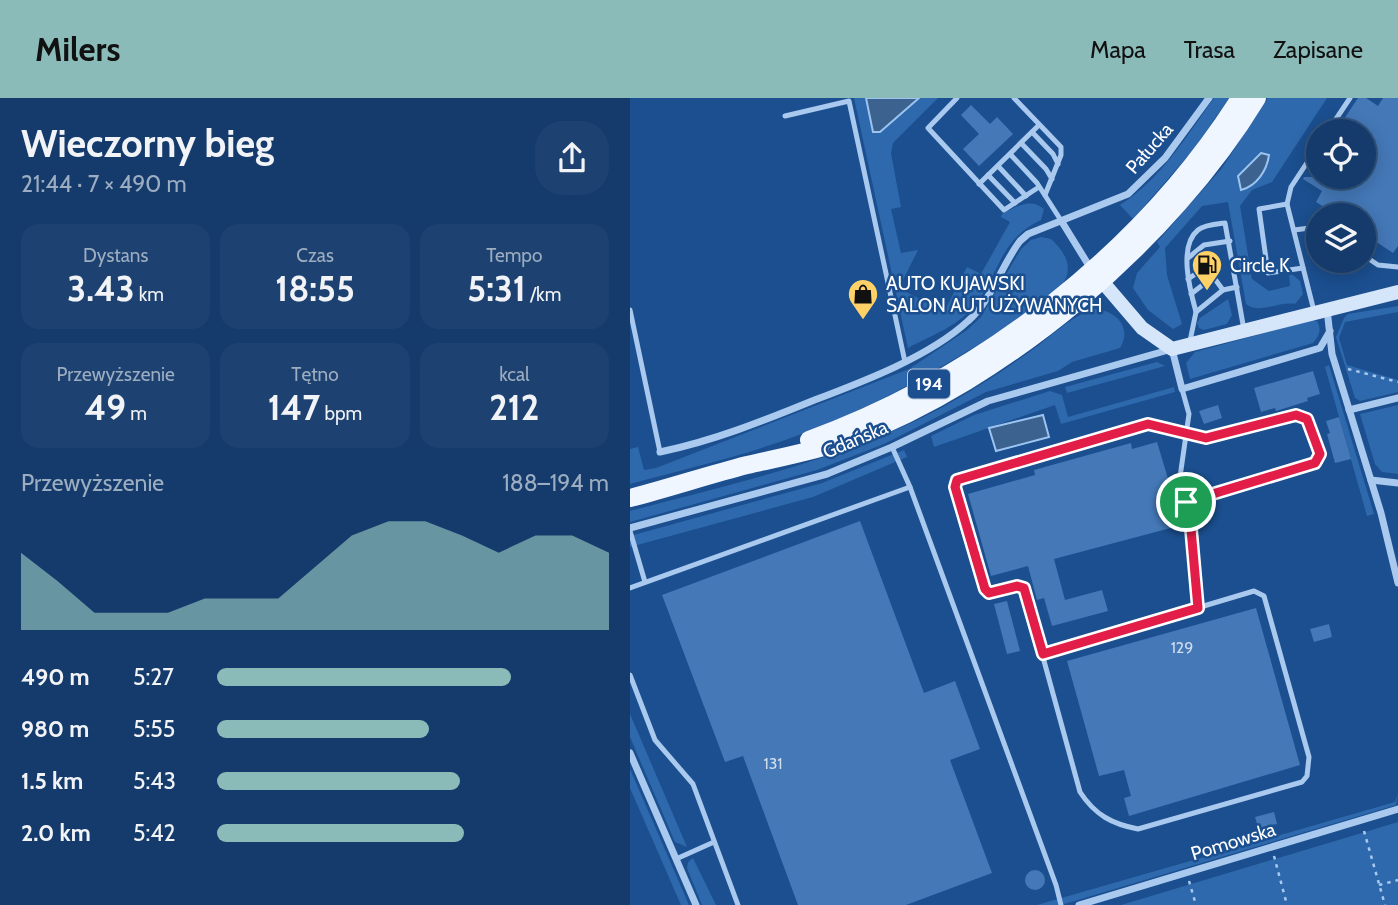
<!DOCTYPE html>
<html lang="pl">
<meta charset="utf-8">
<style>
:root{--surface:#143b6b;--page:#1d4271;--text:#f1f3f6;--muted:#9dadc1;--line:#33557e;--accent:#8bbbb9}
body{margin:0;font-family:Cabin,sans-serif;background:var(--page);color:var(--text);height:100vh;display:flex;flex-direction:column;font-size:26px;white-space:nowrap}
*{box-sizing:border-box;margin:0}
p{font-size:23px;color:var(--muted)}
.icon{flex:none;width:38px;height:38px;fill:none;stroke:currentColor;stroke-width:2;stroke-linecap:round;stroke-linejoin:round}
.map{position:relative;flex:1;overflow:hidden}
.details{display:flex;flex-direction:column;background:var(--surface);width:630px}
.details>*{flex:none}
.fabs{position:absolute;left:676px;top:21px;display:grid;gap:14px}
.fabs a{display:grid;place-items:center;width:70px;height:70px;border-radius:50%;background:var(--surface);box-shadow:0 4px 18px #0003,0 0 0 2px var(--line);font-size:35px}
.pin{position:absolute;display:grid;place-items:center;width:60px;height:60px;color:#fff;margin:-30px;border:4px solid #fff;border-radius:50%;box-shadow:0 2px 7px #0007}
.round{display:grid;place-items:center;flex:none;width:74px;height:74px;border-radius:28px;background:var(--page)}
.overview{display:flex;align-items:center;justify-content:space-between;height:119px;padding:0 21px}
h1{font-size:38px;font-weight:800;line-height:52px}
.metrics{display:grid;grid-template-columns:repeat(3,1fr);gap:10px;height:119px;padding:7px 21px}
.metrics div{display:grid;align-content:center;border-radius:18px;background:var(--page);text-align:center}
.metrics b{font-size:35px;font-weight:800}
.metrics small{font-size:19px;font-weight:400}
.metrics p{font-size:19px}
.chart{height:196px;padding:14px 21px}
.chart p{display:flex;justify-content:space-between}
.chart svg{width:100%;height:126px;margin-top:7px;fill:var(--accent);opacity:.7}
ul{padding:0 21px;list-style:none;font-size:23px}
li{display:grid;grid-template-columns:112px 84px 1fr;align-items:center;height:52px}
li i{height:18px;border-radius:9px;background:var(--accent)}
header{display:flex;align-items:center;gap:42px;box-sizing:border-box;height:98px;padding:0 35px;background:var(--accent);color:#111}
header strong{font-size:33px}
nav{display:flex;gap:38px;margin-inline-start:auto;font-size:24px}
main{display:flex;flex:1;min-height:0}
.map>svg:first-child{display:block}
</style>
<header>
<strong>Milers</strong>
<nav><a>Mapa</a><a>Trasa</a><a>Zapisane</a></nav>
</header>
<main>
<section class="details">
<div class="overview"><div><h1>Wieczorny bieg</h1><p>21:44 · 7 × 490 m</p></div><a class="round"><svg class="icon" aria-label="share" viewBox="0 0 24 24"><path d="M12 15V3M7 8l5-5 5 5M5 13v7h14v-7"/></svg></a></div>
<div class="metrics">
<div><p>Dystans</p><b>3.43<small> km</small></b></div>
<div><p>Czas</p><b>18:55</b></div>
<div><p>Tempo</p><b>5:31<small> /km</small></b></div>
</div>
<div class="metrics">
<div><p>Przewyższenie</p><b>49<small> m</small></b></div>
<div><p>Tętno</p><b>147<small> bpm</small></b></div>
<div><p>kcal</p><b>212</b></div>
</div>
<div class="chart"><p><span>Przewyższenie</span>188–194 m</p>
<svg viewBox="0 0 160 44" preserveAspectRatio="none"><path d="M0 44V17L10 27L20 38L30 38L40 38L50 33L60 33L70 33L80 22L90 11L100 6L110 6L120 11L130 17L140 11L150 11L160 17V44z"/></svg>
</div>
<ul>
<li><b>490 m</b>5:27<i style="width:75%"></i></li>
<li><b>980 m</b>5:55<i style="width:54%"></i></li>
<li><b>1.5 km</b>5:43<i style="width:62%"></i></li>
<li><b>2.0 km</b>5:42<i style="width:63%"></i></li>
</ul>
</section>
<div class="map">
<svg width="768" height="807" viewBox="0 0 768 807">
<rect width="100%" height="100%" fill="#1b4f8f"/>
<g fill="#2e69ad">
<path d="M224,0H308L263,45L261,55L271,109L261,111L271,155L288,152L269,190L314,214L337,169L351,176L380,124L371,119L372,116C386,109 400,99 414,111L411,122C370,141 370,174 346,206C329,228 302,237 278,250Z"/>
<path d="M584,0H599L564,51L503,121L490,107C531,81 556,39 584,0Z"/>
<path d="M638,0H697L642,84L622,92L610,108L622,181L639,193L660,188L659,177H663L670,183L673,196L665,206C648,203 629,217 616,206L598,104L572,108L535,150L537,177L552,226L543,231L518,212L503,190L507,175L530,149L527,144L592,70Z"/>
<path d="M411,139L421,141C433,152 443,166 435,182C427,198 392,219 377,229C311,270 247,308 174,335C118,357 58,370 0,386V351L8,349L14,372L26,370L279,271L337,232L351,219L391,151L401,142Z"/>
<polygon points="598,201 602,217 597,226 574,232 569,230 567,225 570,220"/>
<polygon points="768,208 768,214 715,224 709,240 717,267 768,282 768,294 730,303 725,300 706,239 714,220 718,216"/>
<path d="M464,211C485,212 503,229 490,250L442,264L428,273L356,294L254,346L187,372L0,424V413C105,385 216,361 313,309C342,293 371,274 398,255C420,240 439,219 464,211Z"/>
<path d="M682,222L687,223C692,233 689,237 683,245L560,281L556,265L565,254Z"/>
<polygon points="527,264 535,268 437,295 435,289"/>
<polygon points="699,267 744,416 737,418 695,269"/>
<polygon points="544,289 545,294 431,326 425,307 304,349 301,338 344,317 420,293 432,297 438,319"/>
<polygon points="768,307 768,376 752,374 745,366 730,316"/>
<polygon points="274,352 277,359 183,399 0,449 0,438 192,385"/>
<polygon points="0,616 57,749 45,744 0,639"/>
<polygon points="0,671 59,807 51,807 0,690"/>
<polygon points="768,695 766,707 431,807 407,807 765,704"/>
<polygon points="768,724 768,807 491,807 735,734"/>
<polygon points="63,760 86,807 72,807 57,770 58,764"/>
</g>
<g fill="#3c6290" stroke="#9cc4f0" stroke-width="2">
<polygon points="236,0 289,0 250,34 243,34"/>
<path d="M631,55L639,57C637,72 627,88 611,92L608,78Z"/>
<polygon points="413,317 419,339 366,353 359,330"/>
</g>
<g fill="#4478b7">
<polygon points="728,0 736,0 748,8 753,0 768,0 768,148 763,155 733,135 733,117 706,117 686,104 692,93 673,81 674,79 733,79 733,33 706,33"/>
<polygon points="341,7 360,26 367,19 383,36 349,68 333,51 349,36 331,17"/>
<polygon points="683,273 690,296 677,300 678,303 646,313 645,310 631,314 624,290"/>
<polygon points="588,307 592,320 574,326 569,313"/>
<polygon points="709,319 721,361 705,365 697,336 700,335 696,323"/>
<polygon points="527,344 552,427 424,461 435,502 472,492 478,513 422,528 414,500 407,502 398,468 361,478 338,396 405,377 404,372 501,345 502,351"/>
<polygon points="230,423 294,595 325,583 350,651 320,662 362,775 276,807 168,807 113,658 95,664 32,497"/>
<polygon points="377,503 390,553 377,556 364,506"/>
<polygon points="626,510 670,667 499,718 494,700 501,698 494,672 469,678 437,563"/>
<polygon points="699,526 702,539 684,544 680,531"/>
<polygon points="644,714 647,726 641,727 643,733 630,736 625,719"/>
<circle cx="405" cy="782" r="10"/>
</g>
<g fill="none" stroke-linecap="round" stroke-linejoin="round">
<g stroke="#a9c9ee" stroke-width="2.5" stroke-dasharray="3.5 5" stroke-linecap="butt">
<polyline points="718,271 768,284"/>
<polyline points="734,733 755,807"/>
<polyline points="644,758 657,807"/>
<polyline points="559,783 566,807"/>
<polyline points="749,787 768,782"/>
</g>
<g stroke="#a9c9ee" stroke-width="5">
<polyline points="327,0 298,30 374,112 409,89"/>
<polyline points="384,0 431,49 431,57 415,97"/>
<polyline points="155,18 219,3 275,264"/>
<polyline points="698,33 720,0"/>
<polyline points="402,34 423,56 428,66"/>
<polyline points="391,45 416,71 422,81"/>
<polyline points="380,56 407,85 432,124"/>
<polyline points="368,68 396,98"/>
<polyline points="358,77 385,105"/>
<polyline points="349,86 409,27"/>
<polyline points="657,106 629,111 638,175 673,170"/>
<polyline points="664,132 688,129"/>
<polyline points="733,157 748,167 768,169"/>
<polyline points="558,160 574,147 600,143"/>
<polyline points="558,181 576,169 593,192"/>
<polyline points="561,196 583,179"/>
<polyline points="0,212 30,354"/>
<polyline points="684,213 657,106 661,89 688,48"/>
<path d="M566,214C560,192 548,148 568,132C574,127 587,126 595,125L614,232"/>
<polyline points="560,243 566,214 593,192 607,189"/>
<polyline points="552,291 559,316 550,379 560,420 568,510"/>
<polyline points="262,349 280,389 426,787 431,807"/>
<polyline points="0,433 15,484"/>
<polyline points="0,490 280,389"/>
<path d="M413,556L624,493L634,498L679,659L677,678L672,684L508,731C482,726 465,717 450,694L394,490L387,488L359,495L355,491L325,389L327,382L518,326L576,340L666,317L677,321L689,356L685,365L556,404"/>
<polyline points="0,577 25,642 63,686 108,807"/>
<polyline points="46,761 84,744"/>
</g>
<g stroke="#a9c9ee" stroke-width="7">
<polyline points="432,124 461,171"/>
<polyline points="697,211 702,256 751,415 768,485"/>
<polyline points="719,312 768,300"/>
<path d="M30,354C83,343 133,323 182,303C232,284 299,259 338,223C362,202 371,168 390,143L398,136L498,96L535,60L579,0"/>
<polyline points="741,382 768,385"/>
<polyline points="0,430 197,376 262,349 358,303 542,251 552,291 690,250 700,233"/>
<polyline points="0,655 66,807"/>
<polyline points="449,807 768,711"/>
</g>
<polyline stroke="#d6e6fa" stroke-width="14" points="465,175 512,230 542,251 768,194"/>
<g stroke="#f0f6ff" stroke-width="18">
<path d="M179,342C351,279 512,155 610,0"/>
<path d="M0,400C39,390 78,377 117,367C152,359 186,353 219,341C376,282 540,143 627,0"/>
</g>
</g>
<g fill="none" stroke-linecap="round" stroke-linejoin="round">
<g stroke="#fff" stroke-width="14">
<polygon id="route" points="666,317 677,321 690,356 685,365 556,404 560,420 568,510 413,556 394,490 387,488 359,495 355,491 325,389 327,382 518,326 576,340"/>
</g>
<use href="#route" stroke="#e11d48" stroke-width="9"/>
</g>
<defs>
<g id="fuel-pin" transform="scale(1.575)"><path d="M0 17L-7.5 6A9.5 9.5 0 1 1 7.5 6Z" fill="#ffd166" stroke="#1b4f8f"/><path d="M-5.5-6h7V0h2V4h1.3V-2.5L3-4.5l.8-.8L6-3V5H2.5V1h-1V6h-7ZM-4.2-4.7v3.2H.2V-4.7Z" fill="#111"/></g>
<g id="shop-pin" transform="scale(1.575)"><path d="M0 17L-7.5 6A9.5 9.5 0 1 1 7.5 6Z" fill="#ffd166" stroke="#1b4f8f"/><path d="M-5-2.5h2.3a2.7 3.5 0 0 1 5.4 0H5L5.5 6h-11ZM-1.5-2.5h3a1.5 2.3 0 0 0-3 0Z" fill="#111"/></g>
</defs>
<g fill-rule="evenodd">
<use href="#fuel-pin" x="577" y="167"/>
<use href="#shop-pin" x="233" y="196"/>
</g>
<g text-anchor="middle" stroke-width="5" stroke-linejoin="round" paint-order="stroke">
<g font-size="16" fill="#d0dded">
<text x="552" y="555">129</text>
<text x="143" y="671">131</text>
</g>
<rect fill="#1b4f8f" stroke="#bbcadd" stroke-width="2" x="278" y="271.5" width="42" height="29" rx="5"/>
<g font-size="18" font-weight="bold" fill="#fff">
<text x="299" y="292">194</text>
</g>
<g font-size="19" fill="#fff" stroke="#1b4f8f">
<text transform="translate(519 50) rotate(-49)" y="7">Pałucka</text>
<text transform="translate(225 341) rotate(-23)" y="7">Gdańska</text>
<text transform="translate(603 743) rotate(-17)" y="7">Pomowska</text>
</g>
<g font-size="19" fill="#fff" stroke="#1b4f8f" text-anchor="start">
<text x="600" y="174">Circle K</text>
<text x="256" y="192">AUTO KUJAWSKI<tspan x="256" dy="22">SALON AUT UŻYWANYCH</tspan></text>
</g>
</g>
</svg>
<div class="fabs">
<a><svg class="icon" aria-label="locate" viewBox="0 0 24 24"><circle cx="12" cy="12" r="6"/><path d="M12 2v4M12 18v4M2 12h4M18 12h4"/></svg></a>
<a><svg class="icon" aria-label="layers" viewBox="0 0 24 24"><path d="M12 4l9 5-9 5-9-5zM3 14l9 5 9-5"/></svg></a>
</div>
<div class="pin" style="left:556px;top:404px;background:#1e9e55"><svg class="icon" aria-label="arrive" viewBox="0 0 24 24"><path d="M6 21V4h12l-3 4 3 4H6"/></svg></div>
</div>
</main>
